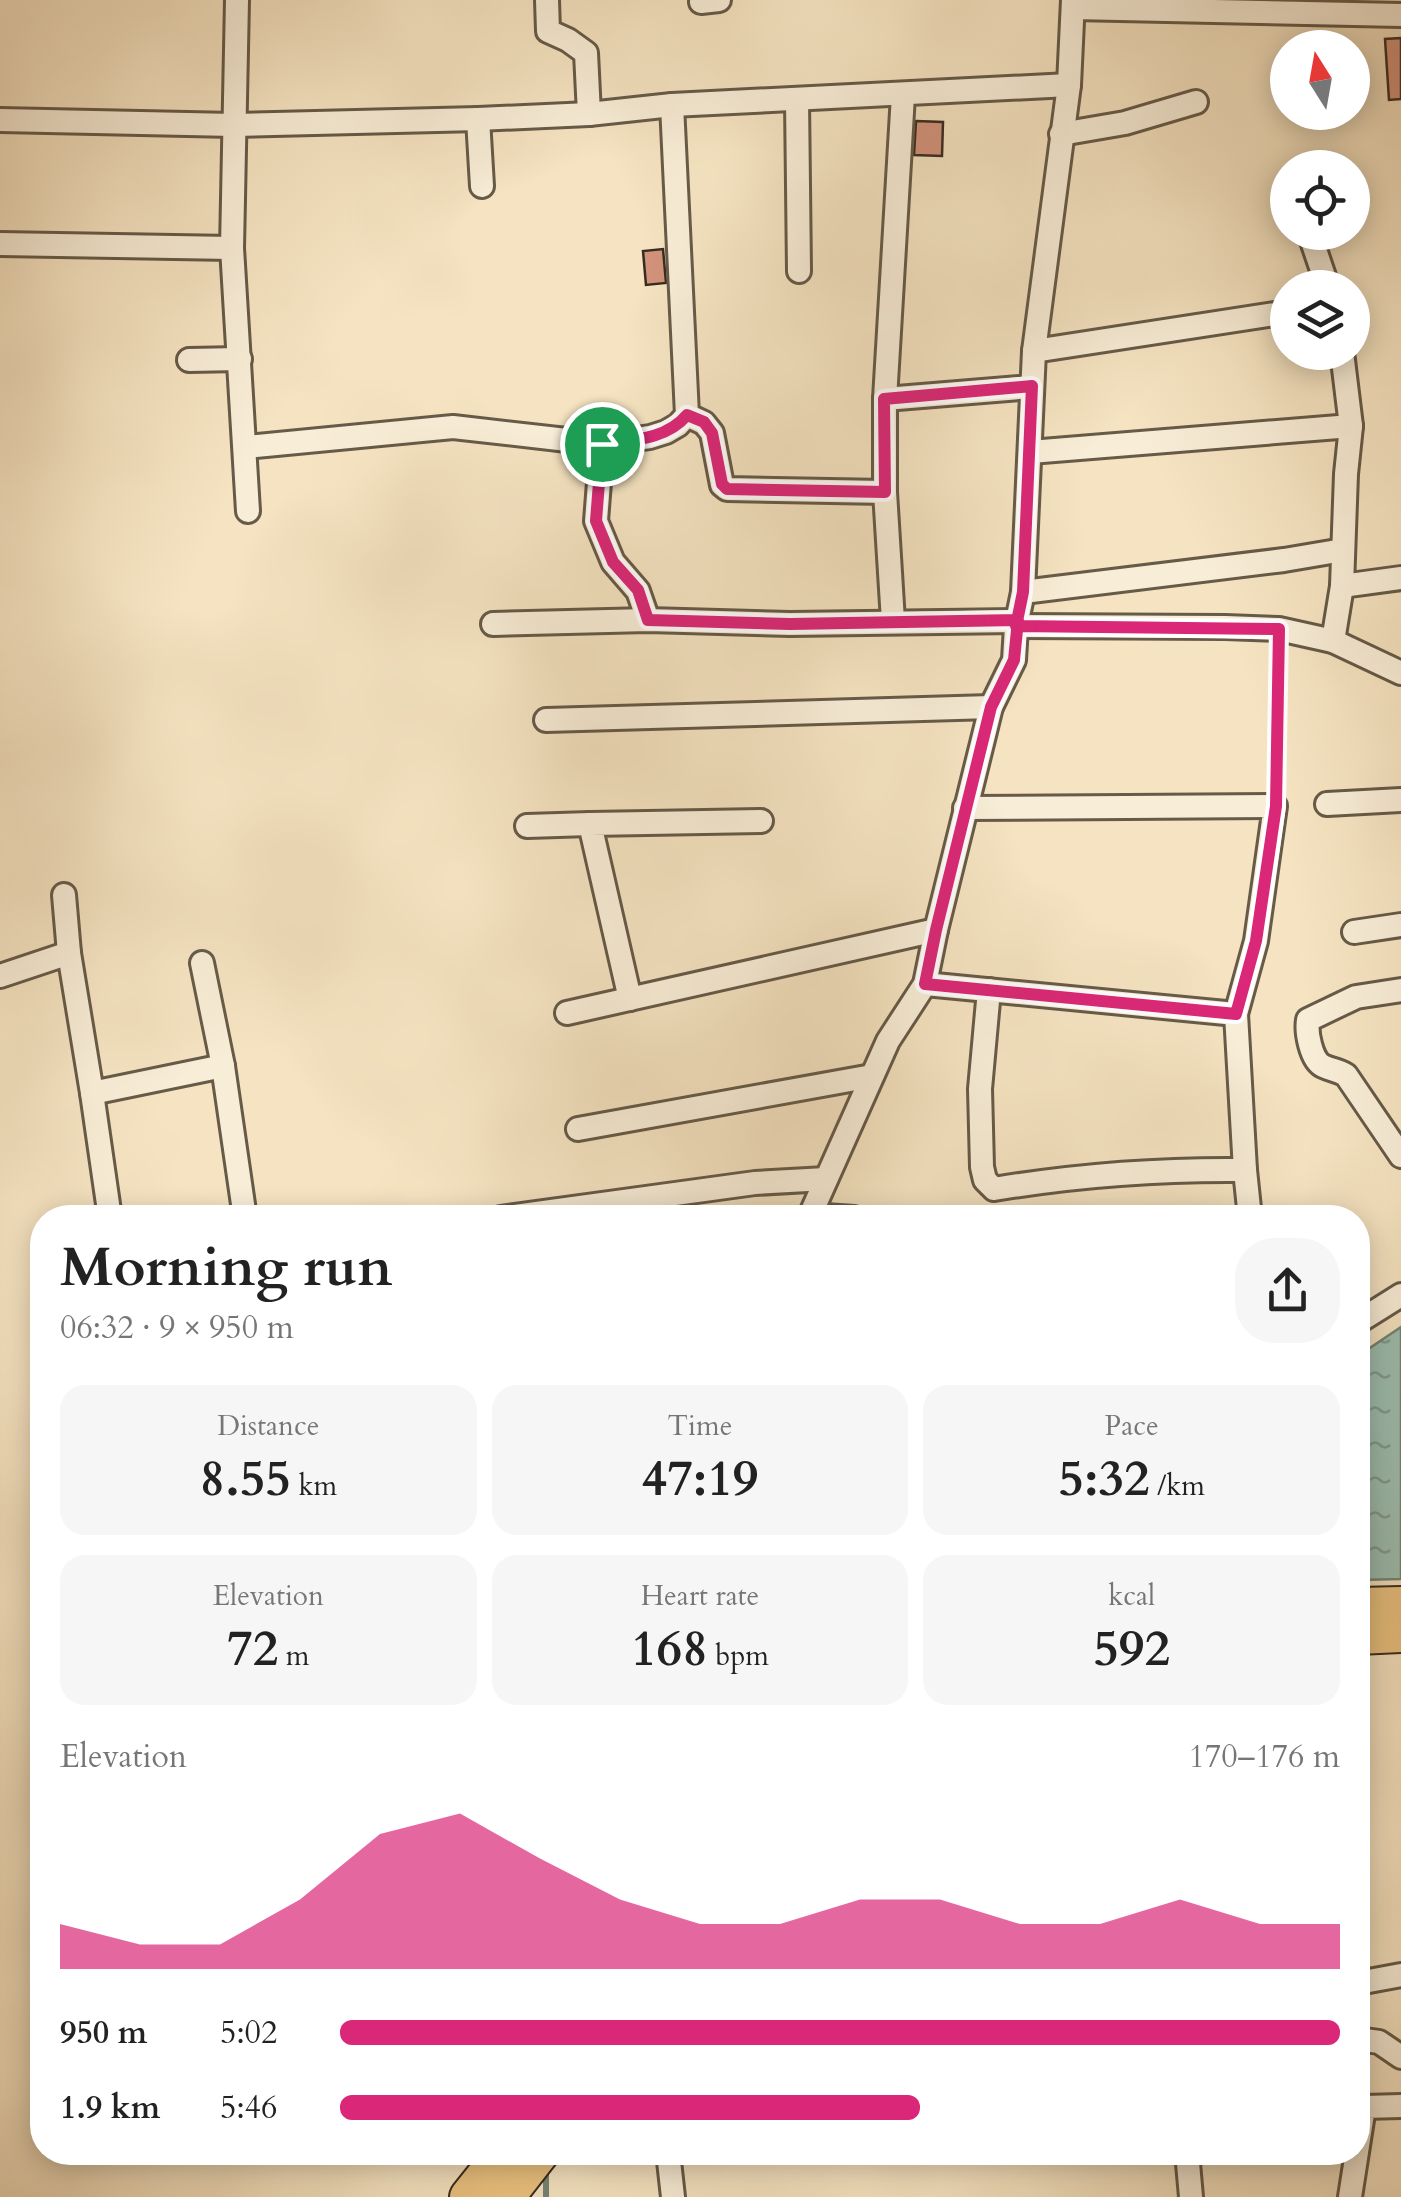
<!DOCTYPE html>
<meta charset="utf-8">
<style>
:root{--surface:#fff;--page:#f6f6f6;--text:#222;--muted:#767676;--accent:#db2777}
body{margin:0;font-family:Cardo,serif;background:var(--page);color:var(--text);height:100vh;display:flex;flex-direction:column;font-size:38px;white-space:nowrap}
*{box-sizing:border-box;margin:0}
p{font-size:32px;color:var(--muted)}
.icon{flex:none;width:55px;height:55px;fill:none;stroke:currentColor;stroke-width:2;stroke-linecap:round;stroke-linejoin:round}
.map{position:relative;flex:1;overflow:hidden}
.side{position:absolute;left:30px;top:1205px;width:1340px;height:960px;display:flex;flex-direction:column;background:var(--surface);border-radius:40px;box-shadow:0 5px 25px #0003}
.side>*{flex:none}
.needle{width:65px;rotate:349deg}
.controls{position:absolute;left:1270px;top:30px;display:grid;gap:20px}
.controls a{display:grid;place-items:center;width:100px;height:100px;border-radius:50%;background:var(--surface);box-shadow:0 5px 25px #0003;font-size:50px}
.pin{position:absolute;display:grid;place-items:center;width:85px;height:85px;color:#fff;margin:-42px;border:5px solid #fff;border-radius:50%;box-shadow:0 2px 10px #0007}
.round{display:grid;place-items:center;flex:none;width:105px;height:105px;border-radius:40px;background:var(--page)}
.overview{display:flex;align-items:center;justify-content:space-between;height:170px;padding:0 30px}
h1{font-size:55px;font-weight:800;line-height:75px}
.metrics{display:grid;grid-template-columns:repeat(3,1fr);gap:15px;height:170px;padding:10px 30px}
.metrics div{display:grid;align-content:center;border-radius:25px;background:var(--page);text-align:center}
.metrics b{font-size:50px;font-weight:800}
.metrics small{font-size:28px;font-weight:400}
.metrics p{font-size:28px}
.chart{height:280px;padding:20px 30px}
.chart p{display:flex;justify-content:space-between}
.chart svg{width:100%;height:180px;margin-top:10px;fill:var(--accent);opacity:.7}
ul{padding:0 30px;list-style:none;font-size:32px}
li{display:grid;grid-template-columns:160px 120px 1fr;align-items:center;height:75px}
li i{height:25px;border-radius:12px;background:var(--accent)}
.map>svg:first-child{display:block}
</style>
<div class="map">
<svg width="1401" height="2197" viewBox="0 0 1401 2197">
<defs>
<pattern id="water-ripples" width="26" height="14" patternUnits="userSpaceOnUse" patternTransform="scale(2.5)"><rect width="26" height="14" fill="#9cbeb0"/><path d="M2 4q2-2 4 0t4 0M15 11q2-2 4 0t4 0" fill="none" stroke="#809b8f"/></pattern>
</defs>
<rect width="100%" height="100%" fill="#f5e3c1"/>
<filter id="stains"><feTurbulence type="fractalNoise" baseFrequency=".002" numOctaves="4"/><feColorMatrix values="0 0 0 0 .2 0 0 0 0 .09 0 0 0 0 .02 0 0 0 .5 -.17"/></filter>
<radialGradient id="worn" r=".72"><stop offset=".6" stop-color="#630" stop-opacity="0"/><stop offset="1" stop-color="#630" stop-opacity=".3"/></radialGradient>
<polygon fill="url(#water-ripples)" stroke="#748476" stroke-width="2.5" points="1401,1327 1401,1579 1358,1580 1358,1356"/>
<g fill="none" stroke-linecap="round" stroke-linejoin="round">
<polyline stroke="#748476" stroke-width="6" points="546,2197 546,2168"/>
</g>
<g fill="#d2927b" stroke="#372c20" stroke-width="2.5">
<polygon points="1401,38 1401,99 1389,100 1385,39"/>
<polygon points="916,121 943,122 942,156 914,155"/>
<polygon points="663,249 666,283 646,285 643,251"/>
</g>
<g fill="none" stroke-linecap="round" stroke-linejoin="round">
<g stroke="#665a48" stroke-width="28">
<g id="street">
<polyline points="237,0 232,248 248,511"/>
<polyline points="547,0 548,31 568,40 586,53 589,114"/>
<polyline points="701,2 719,0"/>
<polyline points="1073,8 1401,15"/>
<polyline points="903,95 885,399 1032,387"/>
<polyline points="797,100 799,271"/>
<polyline points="478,119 482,186"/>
<polyline points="0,120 234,125 478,119 589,114 672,105 1069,85"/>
<polyline points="1061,134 1125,123 1196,102"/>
<polyline points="1309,232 1328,288"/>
<polyline points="0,244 232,248"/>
<polyline points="1034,351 1288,312"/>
<polyline points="189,360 240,359"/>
<polyline points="885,399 885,492 893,621"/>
<polyline points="687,415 704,423 712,433 722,485 727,489 885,492"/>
<polyline points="602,444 596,521 613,562 638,591 648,620"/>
<polyline points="246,447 453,427 602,444 650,437 666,432 678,425 687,415 672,105"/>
<polyline points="1030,452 1351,426"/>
<polyline points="1342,586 1401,578"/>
<polyline points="1023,592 1284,560 1343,550"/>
<polyline points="493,624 648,620 790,624 1017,621"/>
<polyline points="1016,626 1225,627 1279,629 1333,641 1401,673"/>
<polyline points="1333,641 1342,586 1346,474 1351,426 1342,352"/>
<polyline points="546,720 991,707"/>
<polyline points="1327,804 1401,800"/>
<polyline points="965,808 1275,806 1256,941 1236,1014 1245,1170 1250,1218"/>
<polyline points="527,826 590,824"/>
<polyline points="64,895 69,953 92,1093 223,1066"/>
<polyline points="1354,932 1401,925"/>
<polyline points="202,963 223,1066 245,1218"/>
<polyline points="0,976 69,953"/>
<polyline points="925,984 1236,1014"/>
<path d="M989,990L980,1089L982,1167L985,1180L994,1189C1078,1175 1159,1169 1245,1170"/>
<path d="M1401,990L1356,997L1308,1020C1306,1032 1311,1060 1323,1066C1331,1070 1338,1070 1346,1075L1401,1156"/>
<polyline points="630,999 590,824 761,821"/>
<polyline points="567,1013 936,930"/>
<polyline points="92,1093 110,1218"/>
<polyline points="578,1129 872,1076"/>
<polyline points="810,1215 854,1218"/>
<polyline points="500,1218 755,1183 826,1179"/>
<polyline points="809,1218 888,1041 925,984 936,930 991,707 1014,660 1016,626 1023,592 1034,351 1069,85 1073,0"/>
<polyline points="1358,1322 1401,1295"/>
<polyline points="1358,1983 1401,1975"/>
<polyline points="1358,2039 1379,2042 1401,2057"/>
<polyline points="668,2152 673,2197"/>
<polyline points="1187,2152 1191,2197"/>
<polyline points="1350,2197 1364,2107 1401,2106"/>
</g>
</g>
<g stroke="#372c20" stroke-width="42">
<g id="primary">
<polyline points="1358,1607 1401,1606"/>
<polyline points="1358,1635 1401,1633"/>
<polyline points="469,2197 505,2152"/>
<polyline points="505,2197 540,2152"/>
</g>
</g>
<polyline stroke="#372c20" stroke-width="4" stroke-dasharray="2.5 5" stroke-linecap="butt" points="1276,787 1279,651"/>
<use href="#street" stroke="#f8edd7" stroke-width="22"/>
<use href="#primary" stroke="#eac280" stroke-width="38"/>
</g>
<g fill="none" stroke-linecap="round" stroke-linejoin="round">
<g stroke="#fff" stroke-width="20">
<path id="route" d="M602,444L596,521L613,562L638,590L648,620L790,624L1018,620L1014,660L991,707L936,930L925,984L1236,1014L1256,941L1276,806L1279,629L1016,626L1023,592L1032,386L884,399L885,492L727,489L722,484L712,433L704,422L687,415C666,440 632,440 602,444"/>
</g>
<use href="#route" stroke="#db2777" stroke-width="12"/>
</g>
<rect width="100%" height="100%" filter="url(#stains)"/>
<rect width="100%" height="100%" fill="url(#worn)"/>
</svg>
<div class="controls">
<a><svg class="needle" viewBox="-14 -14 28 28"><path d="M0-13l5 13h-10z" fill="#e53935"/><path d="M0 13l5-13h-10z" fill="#767676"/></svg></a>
<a><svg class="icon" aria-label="locate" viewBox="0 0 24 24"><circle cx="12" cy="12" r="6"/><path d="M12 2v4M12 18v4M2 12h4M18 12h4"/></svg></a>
<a><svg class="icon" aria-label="layers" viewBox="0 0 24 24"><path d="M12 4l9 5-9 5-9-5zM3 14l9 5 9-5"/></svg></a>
</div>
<div class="pin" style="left:602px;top:444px;background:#1e9e55"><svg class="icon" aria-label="arrive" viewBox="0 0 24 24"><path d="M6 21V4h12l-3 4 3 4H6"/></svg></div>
<section class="side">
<div class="overview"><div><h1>Morning run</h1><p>06:32 · 9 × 950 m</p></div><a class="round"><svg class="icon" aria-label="share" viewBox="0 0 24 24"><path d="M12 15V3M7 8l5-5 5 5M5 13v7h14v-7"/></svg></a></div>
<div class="metrics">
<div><p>Distance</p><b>8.55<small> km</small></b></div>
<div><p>Time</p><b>47:19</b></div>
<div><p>Pace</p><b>5:32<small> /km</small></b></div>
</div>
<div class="metrics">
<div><p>Elevation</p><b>72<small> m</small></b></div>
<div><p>Heart rate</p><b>168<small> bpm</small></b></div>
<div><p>kcal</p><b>592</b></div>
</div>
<div class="chart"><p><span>Elevation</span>170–176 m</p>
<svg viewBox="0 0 160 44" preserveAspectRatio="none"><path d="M0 44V33L10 38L20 38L30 27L40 11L50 6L60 17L70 27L80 33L90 33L100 27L110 27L120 33L130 33L140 27L150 33L160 33V44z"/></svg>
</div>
<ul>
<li><b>950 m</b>5:02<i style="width:100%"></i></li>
<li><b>1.9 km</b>5:46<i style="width:58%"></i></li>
</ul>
</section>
</div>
